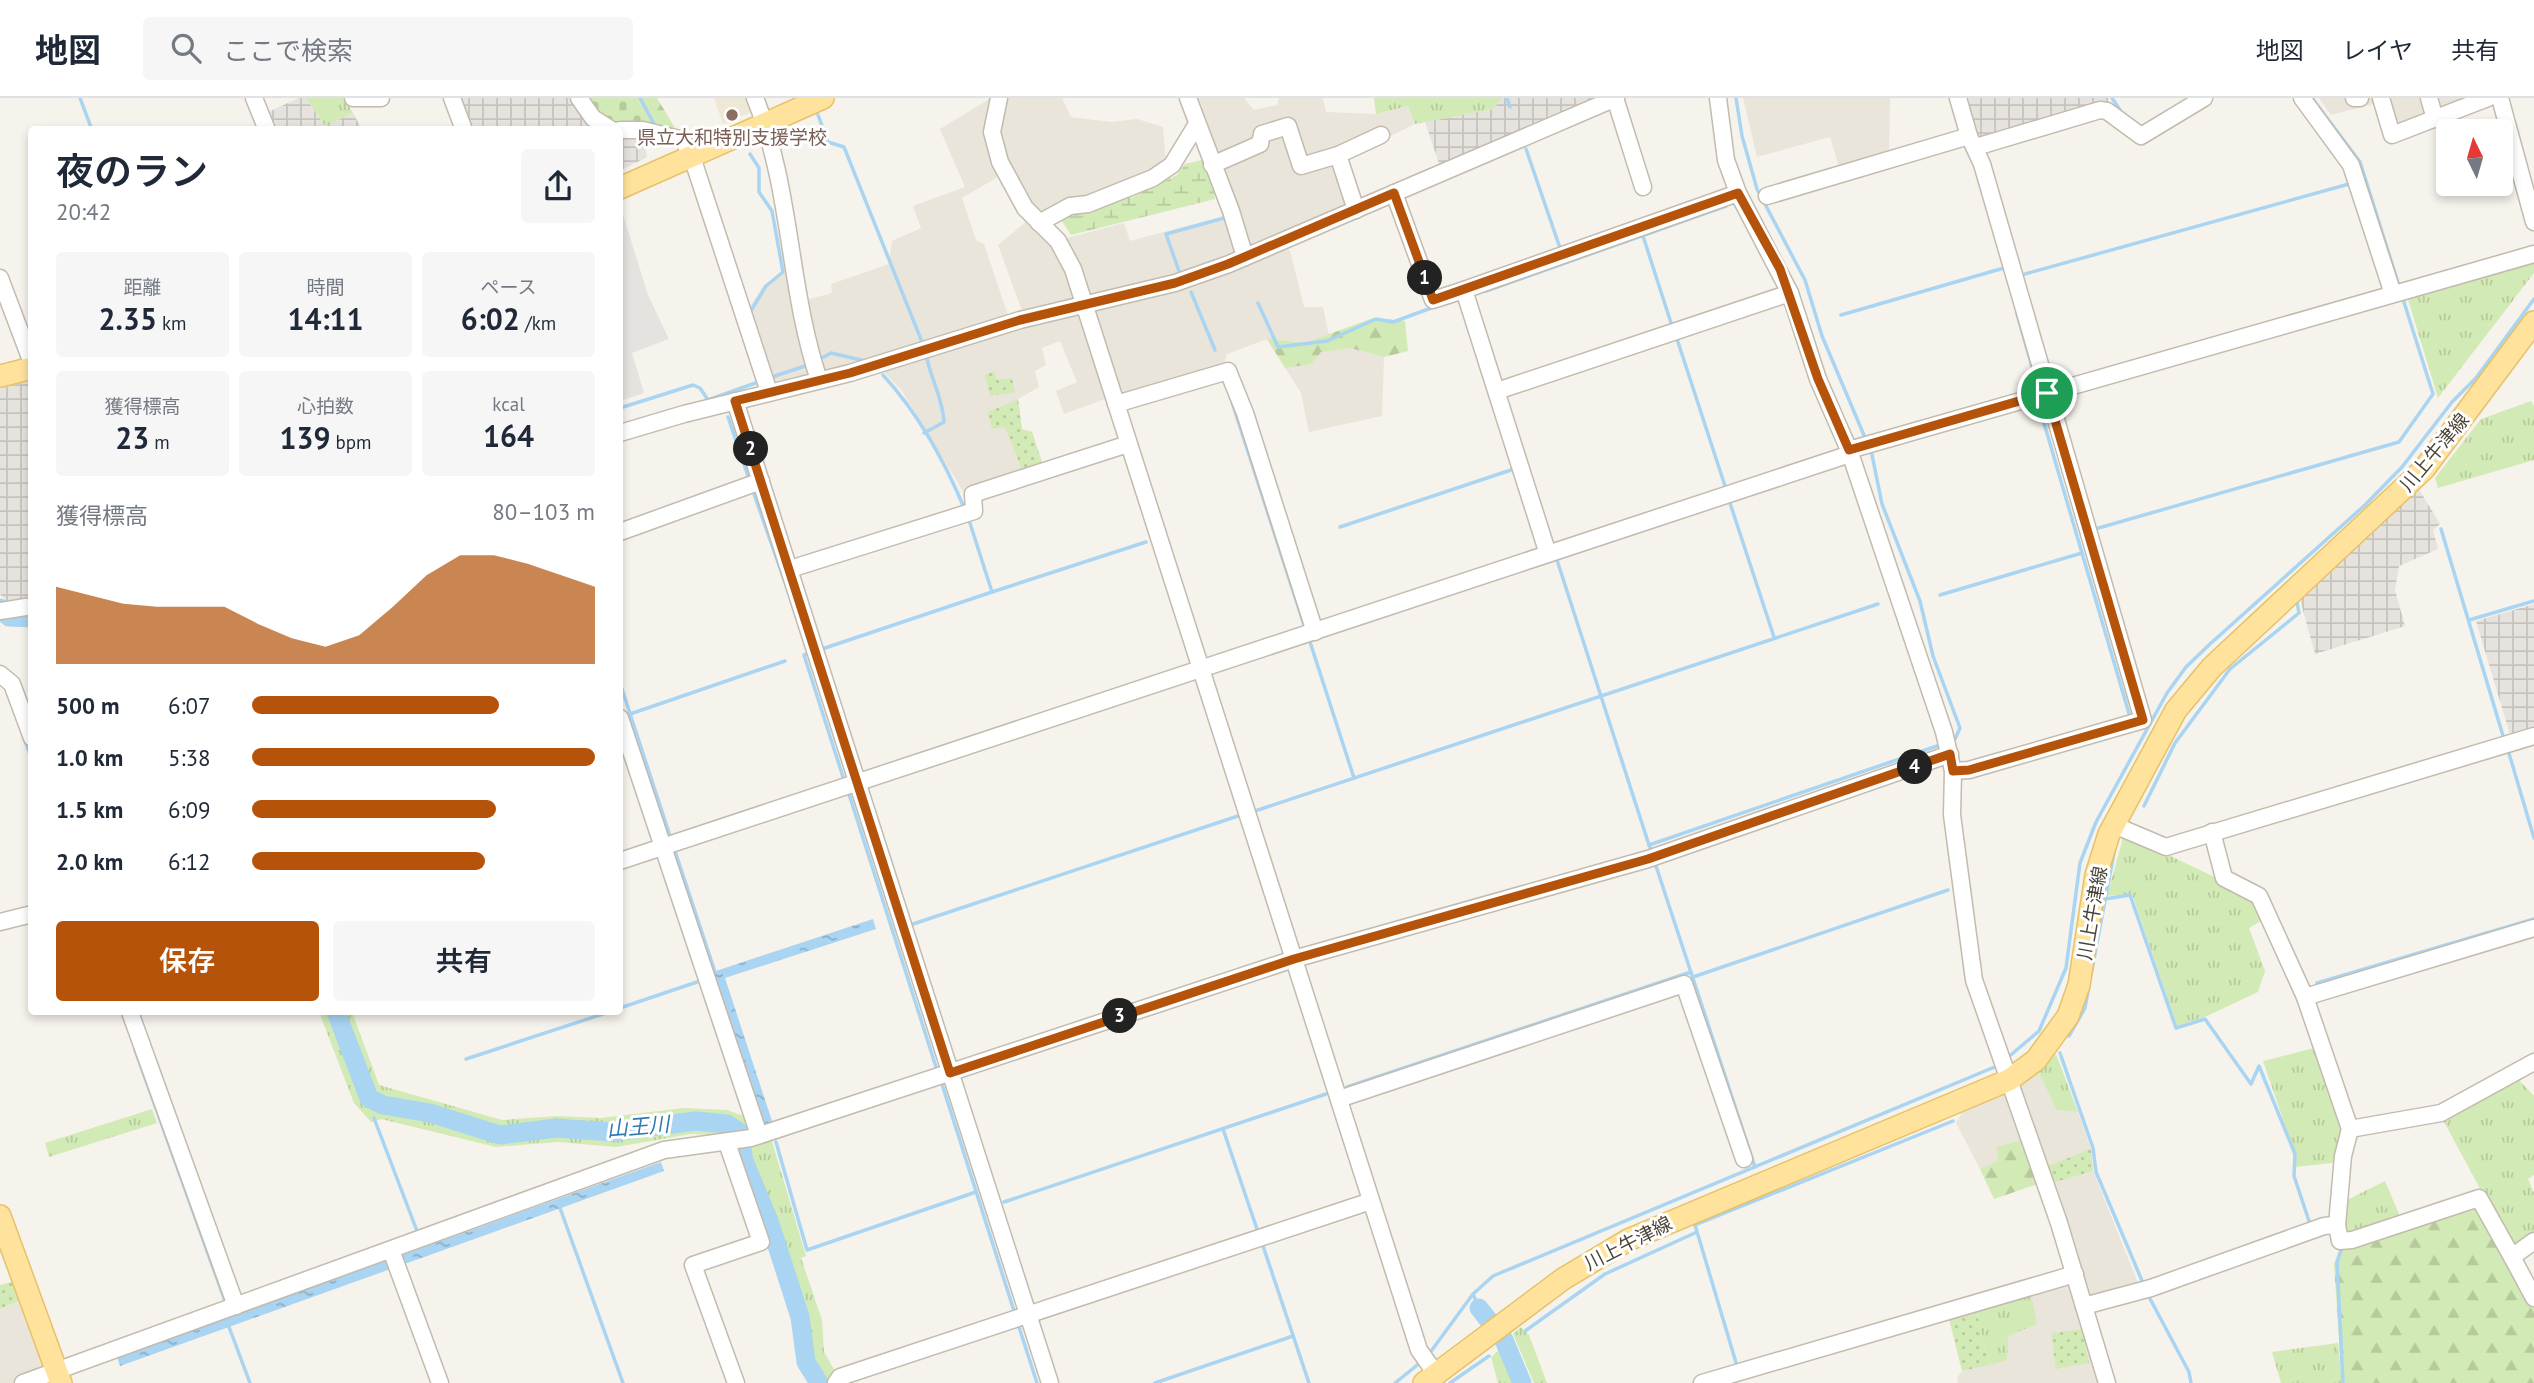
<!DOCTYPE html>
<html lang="ja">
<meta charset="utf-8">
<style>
:root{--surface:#fff;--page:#f6f6f7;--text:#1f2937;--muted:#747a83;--line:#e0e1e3;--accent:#b45309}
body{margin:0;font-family:"PT Sans","Noto Sans JP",sans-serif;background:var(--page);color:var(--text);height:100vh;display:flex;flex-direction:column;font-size:26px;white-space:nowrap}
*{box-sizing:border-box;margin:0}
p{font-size:23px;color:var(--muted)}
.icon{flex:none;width:38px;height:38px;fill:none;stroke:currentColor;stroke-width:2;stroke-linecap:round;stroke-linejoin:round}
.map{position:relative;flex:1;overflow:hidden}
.drawer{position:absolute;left:28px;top:28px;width:595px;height:889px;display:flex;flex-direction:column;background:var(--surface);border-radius:7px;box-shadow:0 4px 10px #0003}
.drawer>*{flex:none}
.needle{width:46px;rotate:355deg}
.fabs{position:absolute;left:2436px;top:21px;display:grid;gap:14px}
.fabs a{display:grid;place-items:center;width:77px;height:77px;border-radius:7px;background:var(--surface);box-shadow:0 4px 10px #0003;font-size:35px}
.pin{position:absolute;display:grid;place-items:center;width:60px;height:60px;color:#fff;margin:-30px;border:4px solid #fff;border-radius:50%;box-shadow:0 2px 7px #0007}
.km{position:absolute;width:35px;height:35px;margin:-18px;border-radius:50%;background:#222;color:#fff;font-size:19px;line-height:35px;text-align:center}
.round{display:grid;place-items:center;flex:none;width:74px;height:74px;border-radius:7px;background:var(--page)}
.head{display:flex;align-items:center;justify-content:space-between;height:119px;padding:0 28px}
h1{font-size:38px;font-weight:600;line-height:52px}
.metrics{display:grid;grid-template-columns:repeat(3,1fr);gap:10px;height:119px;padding:7px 28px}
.metrics div{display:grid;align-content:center;border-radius:7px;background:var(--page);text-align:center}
.metrics b{font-size:30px;font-weight:600}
.metrics small{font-size:19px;font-weight:400}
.metrics p{font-size:19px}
.chart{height:196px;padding:14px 28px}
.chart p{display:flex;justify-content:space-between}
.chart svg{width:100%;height:126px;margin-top:7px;fill:var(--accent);opacity:.7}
.cta{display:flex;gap:14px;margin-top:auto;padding:14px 28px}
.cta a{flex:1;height:80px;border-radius:7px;background:var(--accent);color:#fff;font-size:28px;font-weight:600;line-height:80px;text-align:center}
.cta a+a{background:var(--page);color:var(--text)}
ul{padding:0 28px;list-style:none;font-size:23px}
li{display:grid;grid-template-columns:112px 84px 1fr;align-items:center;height:52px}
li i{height:18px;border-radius:9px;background:var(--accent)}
header{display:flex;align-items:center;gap:42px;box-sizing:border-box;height:98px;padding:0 35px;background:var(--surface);border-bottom:2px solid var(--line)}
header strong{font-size:33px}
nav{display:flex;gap:38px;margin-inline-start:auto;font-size:24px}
.search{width:490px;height:63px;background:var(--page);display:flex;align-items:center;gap:18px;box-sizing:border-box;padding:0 24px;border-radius:7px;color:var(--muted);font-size:26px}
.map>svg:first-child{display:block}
</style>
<header>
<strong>地図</strong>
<div class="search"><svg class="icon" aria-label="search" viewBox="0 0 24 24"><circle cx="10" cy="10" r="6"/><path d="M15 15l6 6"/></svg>ここで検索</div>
<nav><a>地図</a><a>レイヤ</a><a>共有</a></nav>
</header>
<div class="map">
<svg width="2534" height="1285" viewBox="0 0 2534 1285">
<defs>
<pattern id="industrial-grid" width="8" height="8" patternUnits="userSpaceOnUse" patternTransform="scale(1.75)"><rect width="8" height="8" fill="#e6e2dd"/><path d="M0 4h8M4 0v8" fill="none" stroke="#c7c3be"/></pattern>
<pattern id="grass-tufts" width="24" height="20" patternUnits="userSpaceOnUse" patternTransform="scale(1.75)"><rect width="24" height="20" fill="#d2eab5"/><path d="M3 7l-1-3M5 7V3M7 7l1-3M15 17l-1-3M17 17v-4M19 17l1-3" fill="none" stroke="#b6ca9c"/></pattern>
<pattern id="forest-firs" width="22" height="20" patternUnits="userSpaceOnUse" patternTransform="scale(1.75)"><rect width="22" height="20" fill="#d2eab5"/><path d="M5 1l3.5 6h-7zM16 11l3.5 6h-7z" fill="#b6ca9c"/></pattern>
<pattern id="wetland-marsh" width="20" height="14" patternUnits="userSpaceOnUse" patternTransform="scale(1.75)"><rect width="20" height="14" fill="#d2eab5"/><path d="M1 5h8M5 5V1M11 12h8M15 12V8" fill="none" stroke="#b6ca9c"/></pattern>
<pattern id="cemetery-stones" width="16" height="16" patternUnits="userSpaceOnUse" patternTransform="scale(1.75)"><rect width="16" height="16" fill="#d2eab5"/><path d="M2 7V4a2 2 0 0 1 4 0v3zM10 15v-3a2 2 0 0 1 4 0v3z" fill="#b6ca9c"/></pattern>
<pattern id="park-dots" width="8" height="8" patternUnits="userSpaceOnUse" patternTransform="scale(1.75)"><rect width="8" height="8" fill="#d2eab5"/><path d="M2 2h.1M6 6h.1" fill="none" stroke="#b6ca9c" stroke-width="1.8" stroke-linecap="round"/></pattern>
<pattern id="water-ripples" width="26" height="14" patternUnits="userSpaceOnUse" patternTransform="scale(1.75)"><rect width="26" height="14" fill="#a9d4f2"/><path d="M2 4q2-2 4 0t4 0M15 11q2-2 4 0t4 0" fill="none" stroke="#8caec5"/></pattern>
</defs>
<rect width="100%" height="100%" fill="#f6f3ec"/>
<g fill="#eae5da">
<polygon points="991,0 1062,0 1071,19 1111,24 1137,21 1163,29 1167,76 1130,100 1071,114 1052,126 1063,141 1124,125 1130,143 1228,117 1191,0 1244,0 1254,12 1277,7 1279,0 1323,0 1326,14 1376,16 1408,8 1415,26 1346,60 1359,103 1218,163 1164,182 1022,213 998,147 1027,123 998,79 962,100 976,142 984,146 1008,217 885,260 770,284 747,213 764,187 789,172 806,202 832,195 831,186 889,166 892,143 921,130 913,108 965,89 940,31"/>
<polygon points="1743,0 1890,0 1889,57 1840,72 1830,39 1757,59"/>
<polygon points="2319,0 2496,0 2498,5 2389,47 2378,5 2331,17"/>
<polygon points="1278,150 1290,152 1304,209 1323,209 1329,237 1350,250 1384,259 1382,318 1309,334 1301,295 1267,241 1227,256 1220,283 1122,311 1105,301 1064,316 1056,293 1077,284 1060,243 1042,250 1046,267 1035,273 1039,289 1018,301 1022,331 1032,334 1043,367 964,395 902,293 883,273 1020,226"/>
<polygon points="2038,972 2056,1012 2078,1014 2091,1051 2093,1073 2142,1195 2091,1212 2112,1285 1958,1285 1957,1280 1962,1273 2006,1262 2007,1238 2031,1196 2066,1172 2038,1086 1998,1064 1980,1071 1956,1025 1962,1015"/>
<polygon points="23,1201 53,1285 0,1285 0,1211"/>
</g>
<g fill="url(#industrial-grid)">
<polygon points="299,0 306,0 325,28 353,15 362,31 270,31 264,16"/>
<polygon points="455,0 569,0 589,31 467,31"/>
<polygon points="1502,0 1596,0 1440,68 1425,24 1493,11"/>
<polygon points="1962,0 2108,0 2109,5 1979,44"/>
<polygon points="620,39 644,43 647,59 620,73"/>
<polygon points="31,283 31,499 7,504 0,496 0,290"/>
<polygon points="2417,388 2440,426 2433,432 2438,451 2399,468 2395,492 2405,528 2315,556 2299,498"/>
<polygon points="2534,506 2534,633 2511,640 2476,523"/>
</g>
<polygon fill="#efe8d6" points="714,0 762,0 765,8 723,26"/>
<g fill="url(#grass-tufts)">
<polygon points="306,0 344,0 353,15 325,28"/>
<polygon points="1374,0 1502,0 1493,11 1415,26 1408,8 1376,16"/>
<polygon points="2534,162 2534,175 2438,300 2407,198"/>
<polygon points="2531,303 2534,308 2534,362 2438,390 2435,380 2481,321"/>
<polygon points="2124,736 2221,782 2254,802 2264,821 2249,830 2265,873 2258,894 2207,918 2177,928 2132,796 2107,798"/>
<polygon points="319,914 331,914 364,1000 375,1009 427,1018 499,1039 552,1035 612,1039 697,1026 724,1030 734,1038 691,1036 616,1049 558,1044 496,1049 381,1021 371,1024 354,1005"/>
<polygon points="342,914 352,914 379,987 502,1022 557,1018 600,1020 684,1010 727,1012 747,1019 752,1031 745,1033 728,1020 688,1018 614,1029 559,1025 503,1033 432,1011 383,1001 371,993"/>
<polygon points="2318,949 2346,1034 2340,1064 2295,1069 2295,1056 2263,963"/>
<polygon points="2056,956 2078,1014 2056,1012 2038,972"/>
<polygon points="2517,980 2534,998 2534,1077 2528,1081 2534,1095 2534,1136 2513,1152 2442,1020"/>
<polygon points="152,1011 157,1025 49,1059 45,1045"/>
<polygon points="771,1040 806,1158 801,1160 822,1222 824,1254 842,1285 824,1285 810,1260 804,1219 773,1118 749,1062 747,1046"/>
<polygon points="2385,1083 2402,1123 2343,1139 2343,1104"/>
<polygon points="2031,1196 2037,1226 2008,1238 2007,1262 1989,1267 1976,1211"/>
<polygon points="1521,1229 1529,1237 1547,1285 1534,1285 1513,1236"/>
<polygon points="2338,1245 2342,1285 2281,1285 2272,1254"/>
<polygon points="1499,1252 1514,1285 1498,1285 1491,1259"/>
</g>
<g fill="url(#forest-firs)">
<polygon points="637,0 657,0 678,35 651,28"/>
<polygon points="1373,220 1405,223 1408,253 1384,259 1350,250 1321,254 1311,266 1285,270 1267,241 1305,245"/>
<polygon points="2022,1042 2038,1086 1994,1101 1980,1071 1998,1063 1997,1049"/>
<polygon points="2478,1107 2534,1210 2534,1285 2342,1285 2334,1166 2341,1147"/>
</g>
<polygon fill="url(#wetland-marsh)" points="1206,61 1217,85 1213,91 1215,101 1071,137 1062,123 1071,114 1123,95 1131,100 1177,77 1185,66"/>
<path fill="url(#cemetery-stones)" d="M584,0H637L651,28C615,29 607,31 584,0Z"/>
<g fill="url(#park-dots)">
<polygon points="994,273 997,282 1012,280 1015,294 990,298 985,277"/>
<polygon points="1018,301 1022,331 1032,334 1043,367 1023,374 1005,329 992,331 988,314"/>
<polygon points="2091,1051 2093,1073 2052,1085 2045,1069"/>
<polygon points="15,1183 23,1201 0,1211 0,1187"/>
<polygon points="1976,1211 1989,1267 1962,1273 1948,1217"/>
<polygon points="2082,1231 2089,1265 2056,1271 2051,1235"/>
</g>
<polygon fill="#e5e3e0" points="620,107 648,197 669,241 632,255 644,295 620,303"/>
<g fill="url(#water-ripples)">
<polygon points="873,821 876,831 725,880 773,1026 765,1028 713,874"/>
<polygon points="661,1064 664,1073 120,1268 117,1259"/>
</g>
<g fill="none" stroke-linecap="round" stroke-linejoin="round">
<g stroke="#a9d4f2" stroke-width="3.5">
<polyline points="80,0 92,32"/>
<polyline points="640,0 654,26"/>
<polyline points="1507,0 1510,9"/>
<polyline points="1736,0 1742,38 1757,91 1805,182 1822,238 1866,342"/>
<polyline points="2112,0 2122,15"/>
<polyline points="2312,0 2360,64 2399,188"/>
<polyline points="818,17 828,44 844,49 922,244"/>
<polyline points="1526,51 1560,150"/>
<polyline points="1643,138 1672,228"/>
<polyline points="1179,173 1166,136 1228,119"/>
<polyline points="2025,176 2349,86"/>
<polyline points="1486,193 1726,108"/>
<polyline points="1191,194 1215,252"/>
<polyline points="1258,205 1278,249 1327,243 1376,221 1393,224 1434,209"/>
<polyline points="749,216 766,188 783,174 772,113 759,94 759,70 750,56"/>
<polyline points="2017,216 2038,290"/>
<polyline points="1841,217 2004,170"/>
<polyline points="1677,241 1726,391"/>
<polyline points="818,262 831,255 865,263"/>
<path d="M883,277C918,315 945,364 965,412"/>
<polyline points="769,280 811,266"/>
<polyline points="1231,301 1305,530"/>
<polyline points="2039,308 2130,619"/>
<polyline points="620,310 693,287 700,290 708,302 761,283"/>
<polyline points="728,319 749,381"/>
<path d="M924,335L944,324C943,302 932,283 927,261"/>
<polyline points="1871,352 1882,406 1920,503 1933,558 1960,630 1955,641 1950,643"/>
<polyline points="753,393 787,490"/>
<polyline points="1730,405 1774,539"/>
<polyline points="1340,429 1514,371"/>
<polyline points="2095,431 2399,344 2433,296 2403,201"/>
<polyline points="2441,431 2504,641"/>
<polyline points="1557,462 1649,747"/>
<polyline points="992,494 1146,444"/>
<polyline points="1940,497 2082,455"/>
<polyline points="2469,522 2534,503"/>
<polyline points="1310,544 1354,680"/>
<polyline points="819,552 992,494 968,419"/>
<polyline points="812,554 804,557 844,682"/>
<polyline points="620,585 670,738"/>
<polyline points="630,616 785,563"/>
<polyline points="24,640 32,662"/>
<polyline points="2508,652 2534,740"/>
<polyline points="848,693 937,972"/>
<polyline points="2144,708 2175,645 2230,571 2299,515 2297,504"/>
<polyline points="1252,714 1878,506"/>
<polyline points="675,753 715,874"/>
<polyline points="1652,754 1649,747 1943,646"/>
<polyline points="1655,765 1755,1069"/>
<polyline points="2105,801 2130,797 2176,930 2205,921 2251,986 2259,968 2295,1056 2294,1078 2310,1126"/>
<polyline points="910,827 1241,717"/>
<polyline points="2091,877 2114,755"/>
<polyline points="1693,879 1948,792"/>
<polyline points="2317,885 2534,821"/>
<polyline points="620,910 700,883"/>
<polyline points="2069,938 2085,910 2089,888"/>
<polyline points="135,952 225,1203"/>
<polyline points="2060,955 2093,1050 2096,1074 2143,1185"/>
<polyline points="466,961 609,914"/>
<polyline points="2006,961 2039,933 2066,870 2080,765 2096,724 2167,595 2186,569 2210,546 2365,407 2402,369 2452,304 2476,280 2534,201"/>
<polyline points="941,983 1015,1216"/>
<polyline points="1347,989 1691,874"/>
<polyline points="374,1020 417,1133"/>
<polyline points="1223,1031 1258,1134"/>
<polyline points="776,1044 807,1152 976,1094"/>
<polyline points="1004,1104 1326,996"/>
<polyline points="560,1110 623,1285"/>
<polyline points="1262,1145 1309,1285"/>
<polyline points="2341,1152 2337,1165 2343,1285"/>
<polyline points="2148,1197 2189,1274 2191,1285"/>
<polyline points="1479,1210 1473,1196 1493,1178 1997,968"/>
<polyline points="1018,1226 1037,1285"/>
<polyline points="229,1229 250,1285"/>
<polyline points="1525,1233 1605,1176 1697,1134"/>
<polyline points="1429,1256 1473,1196"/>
<polyline points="1737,1268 1695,1127 1953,1023"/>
<polyline points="1155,1285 1293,1238"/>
<polyline points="1395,1285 1421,1264"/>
<polyline points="1450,1285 1489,1258"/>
</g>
<g stroke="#a9d4f2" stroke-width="19">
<polyline points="0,510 9,519 32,520"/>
<polyline points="336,914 369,1000 383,1007 430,1015 500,1037 556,1030 613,1034 696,1023 727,1026 739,1034 744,1063 769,1123 800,1219 806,1264 819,1285"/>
<polyline points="1479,1210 1504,1242 1522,1285"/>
</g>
<g stroke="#c2bbae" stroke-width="19">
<g id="minor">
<polyline points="254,0 267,32"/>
<polyline points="353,0 381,0"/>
<polyline points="452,0 464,32"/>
<polyline points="579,0 593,20 612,32"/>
<path d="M755,0C792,91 788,190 819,282"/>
<polyline points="999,0 992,34 1000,64 1025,110 1058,143 1073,171 1419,1252 1436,1276"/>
<polyline points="1188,0 1231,113 1245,159"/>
<polyline points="1615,0 1643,89"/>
<polyline points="1718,0 1726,62 1738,95 1790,195 1818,281 1849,352 1944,634 1953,673 1952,717 1974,882 2059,1125 2107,1285"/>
<polyline points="2302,0 2351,67 2393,196"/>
<polyline points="2354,0 2360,0"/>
<polyline points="2381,0 2392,37 2488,0"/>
<polyline points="2429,0 2435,21"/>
<polyline points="2500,0 2534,124"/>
<polyline points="620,32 643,32 683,42 692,59 769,294"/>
<polyline points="1976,49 2100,12 2107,13 2141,38 2204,0"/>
<polyline points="1338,57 1356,112"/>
<polyline points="1212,67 1260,46 1262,36 1288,28 1301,68 1338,57 1381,37"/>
<polyline points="1394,95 1433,202 1464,192 1548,456"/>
<polyline points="1767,98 1969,38"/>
<polyline points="1039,125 1070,108 1088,106 1153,80 1172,67 1197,26"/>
<polyline points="0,180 32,265"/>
<polyline points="1464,192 1738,95"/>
<polyline points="1497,293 1790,195"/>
<polyline points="735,303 1050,1285"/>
<polyline points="1116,306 1228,273 1245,315 1315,534"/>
<polyline points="620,335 684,316 850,275 1020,222 1175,185 1229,166 1616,0"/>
<polyline points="1849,352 2534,156"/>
<polyline points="620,434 761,383"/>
<polyline points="790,471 974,413 973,396 1128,346"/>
<polyline points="0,513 32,508"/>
<polyline points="0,576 12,586 32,640"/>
<polyline points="620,620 759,1037"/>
<polyline points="1953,673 1969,672 2143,622 1982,66 1969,38 1958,0"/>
<polyline points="2114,727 2166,749 2534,638"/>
<polyline points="2212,734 2224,780 2259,798 2305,899 2534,830"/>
<polyline points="620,763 1850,356"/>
<polyline points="0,824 32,816"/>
<polyline points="2305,899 2350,1031 2441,1015 2534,964"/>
<polyline points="130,914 236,1208"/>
<polyline points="1339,1001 1684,886 1744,1061"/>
<polyline points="727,1045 761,1144 693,1167 736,1285"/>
<polyline points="2337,1127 2343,1058 2350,1031"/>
<polyline points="2534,1143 2512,1159 2534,1200"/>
<polyline points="391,1152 440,1285"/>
<polyline points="2084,1208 2151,1190 2324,1128 2337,1127 2340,1143 2352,1142 2479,1100 2512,1159"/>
<polyline points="23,1285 664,1052 751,1040 1294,861 1648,761 1950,656"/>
<polyline points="836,1285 840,1279 1371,1103"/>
<polyline points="1702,1285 2075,1176"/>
</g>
</g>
<g stroke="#e6c16a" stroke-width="24">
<g id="major">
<polyline points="620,90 823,0"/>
<polyline points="0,278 32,270"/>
<polyline points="0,1118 61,1285"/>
<polyline points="1424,1285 1563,1181 1628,1142 2009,982 2036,962 2068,918 2079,887 2096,777 2109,736 2176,612 2212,569 2424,371 2534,224"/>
</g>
</g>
<use href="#minor" stroke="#fff" stroke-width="16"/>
<use href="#major" stroke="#ffe39c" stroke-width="21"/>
</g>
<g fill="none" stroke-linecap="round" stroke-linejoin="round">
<g stroke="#fff" stroke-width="14">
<polygon id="route" points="1394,95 1433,202 1738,95 1780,171 1818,281 1849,352 2047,295 2143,622 1969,672 1953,673 1950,656 1648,761 1294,861 950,975 735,303 850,275 1020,222 1175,185 1228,166"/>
</g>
<use href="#route" stroke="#b45309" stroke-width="9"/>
</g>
<circle fill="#8d6e63" stroke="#fff" stroke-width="2.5" cx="732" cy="17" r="7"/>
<g text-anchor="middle" stroke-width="6" stroke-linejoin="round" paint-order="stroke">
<g font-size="19" fill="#785e54" stroke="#fff">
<text x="732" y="46">県立大和特別支援学校</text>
</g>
<g font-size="19" fill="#4b4439" stroke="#fff">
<text transform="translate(2434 354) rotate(-50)" y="7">川上牛津線</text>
<text transform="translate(2092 815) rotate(-80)" y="7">川上牛津線</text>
<text transform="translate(1628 1145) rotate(-27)" y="7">川上牛津線</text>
</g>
<g font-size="21" font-style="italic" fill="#2e7ab2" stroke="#fff">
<text transform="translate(638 1029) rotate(-5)" y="7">山王川</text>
</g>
</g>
</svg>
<div class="fabs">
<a><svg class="needle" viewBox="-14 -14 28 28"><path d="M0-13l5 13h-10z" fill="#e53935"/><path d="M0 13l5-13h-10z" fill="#747a83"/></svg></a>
</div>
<div class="pin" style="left:2047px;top:295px;background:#1e9e55"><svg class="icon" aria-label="arrive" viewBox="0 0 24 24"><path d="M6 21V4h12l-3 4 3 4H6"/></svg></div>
<b class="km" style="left:1425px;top:180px">1</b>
<b class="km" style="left:751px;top:351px">2</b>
<b class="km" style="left:1120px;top:918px">3</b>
<b class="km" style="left:1915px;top:669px">4</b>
<section class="drawer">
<div class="head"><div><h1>夜のラン</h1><p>20:42</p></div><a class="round"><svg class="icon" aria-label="share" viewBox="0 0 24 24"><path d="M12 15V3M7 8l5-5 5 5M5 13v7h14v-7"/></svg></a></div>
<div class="metrics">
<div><p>距離</p><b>2.35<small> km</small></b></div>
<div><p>時間</p><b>14:11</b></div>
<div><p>ペース</p><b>6:02<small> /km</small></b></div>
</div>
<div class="metrics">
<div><p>獲得標高</p><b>23<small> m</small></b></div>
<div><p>心拍数</p><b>139<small> bpm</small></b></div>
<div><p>kcal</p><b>164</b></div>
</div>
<div class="chart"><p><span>獲得標高</span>80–103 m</p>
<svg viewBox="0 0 160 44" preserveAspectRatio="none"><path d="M0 44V17L10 20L20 23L30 24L40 24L50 24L60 30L70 35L80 38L90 34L100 24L110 13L120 6L130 6L140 9L150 13L160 17V44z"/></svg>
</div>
<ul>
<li><b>500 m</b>6:07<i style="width:72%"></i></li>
<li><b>1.0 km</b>5:38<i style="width:100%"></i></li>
<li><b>1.5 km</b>6:09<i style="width:71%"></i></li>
<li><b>2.0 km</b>6:12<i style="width:68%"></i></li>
</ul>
<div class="cta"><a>保存</a><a>共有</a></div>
</section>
</div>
